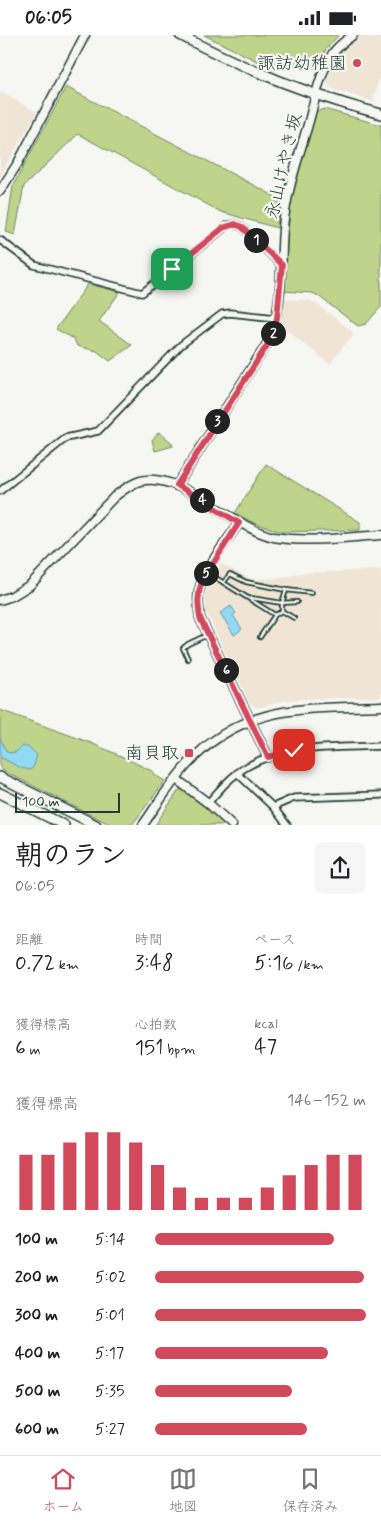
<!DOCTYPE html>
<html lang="ja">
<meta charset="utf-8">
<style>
:root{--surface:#fff;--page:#f6f6f6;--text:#202124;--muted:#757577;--line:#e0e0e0;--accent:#d1495b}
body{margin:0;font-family:Mynerve,"Klee One",sans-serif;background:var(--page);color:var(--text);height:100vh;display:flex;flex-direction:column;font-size:19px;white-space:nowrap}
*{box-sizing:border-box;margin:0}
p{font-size:16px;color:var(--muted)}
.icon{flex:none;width:28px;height:28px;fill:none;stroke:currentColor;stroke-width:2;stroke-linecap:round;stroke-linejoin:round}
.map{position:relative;height:790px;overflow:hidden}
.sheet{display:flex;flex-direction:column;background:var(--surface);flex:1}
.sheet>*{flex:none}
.scale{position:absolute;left:15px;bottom:12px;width:105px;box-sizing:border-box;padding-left:5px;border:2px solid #1f3d34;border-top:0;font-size:14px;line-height:18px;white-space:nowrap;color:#1f3d34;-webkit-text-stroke:4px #f6f6f2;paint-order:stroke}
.pin{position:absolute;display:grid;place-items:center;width:42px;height:42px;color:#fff;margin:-21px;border-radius:10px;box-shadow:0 2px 8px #0006}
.km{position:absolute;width:25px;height:25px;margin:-12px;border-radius:50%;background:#222;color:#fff;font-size:14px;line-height:25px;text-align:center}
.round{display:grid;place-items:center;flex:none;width:52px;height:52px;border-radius:10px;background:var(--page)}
.head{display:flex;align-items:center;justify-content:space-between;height:85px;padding:0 15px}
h1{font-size:28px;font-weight:600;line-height:38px}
.metrics{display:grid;grid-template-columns:repeat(3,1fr);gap:8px;height:85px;padding:5px 15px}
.metrics div{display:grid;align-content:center}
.metrics b{font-size:21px;font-weight:600}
.metrics small{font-size:14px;font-weight:400}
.metrics p{font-size:14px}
.chart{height:140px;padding:10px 15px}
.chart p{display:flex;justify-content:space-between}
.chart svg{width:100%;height:90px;margin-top:5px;stroke:var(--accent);stroke-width:6}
ul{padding:0 15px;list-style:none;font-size:16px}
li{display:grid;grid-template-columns:80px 60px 1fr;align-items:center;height:38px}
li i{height:12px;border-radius:6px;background:var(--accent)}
.status{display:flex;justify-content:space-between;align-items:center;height:35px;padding:0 25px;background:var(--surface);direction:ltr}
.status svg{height:14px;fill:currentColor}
.tabs{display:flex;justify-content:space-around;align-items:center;height:70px;border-top:1px solid var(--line);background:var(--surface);font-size:14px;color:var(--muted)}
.tabs a{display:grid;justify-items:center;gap:2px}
.tabs .active{color:var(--accent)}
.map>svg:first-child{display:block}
</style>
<div class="status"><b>06:05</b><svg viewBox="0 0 49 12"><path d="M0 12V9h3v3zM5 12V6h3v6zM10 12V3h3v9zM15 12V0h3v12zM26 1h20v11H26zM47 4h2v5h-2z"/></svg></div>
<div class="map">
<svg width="381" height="790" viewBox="0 0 381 790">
<rect width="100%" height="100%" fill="#f6f6f2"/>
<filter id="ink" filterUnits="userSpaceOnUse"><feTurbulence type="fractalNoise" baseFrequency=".02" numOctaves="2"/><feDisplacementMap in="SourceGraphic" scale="10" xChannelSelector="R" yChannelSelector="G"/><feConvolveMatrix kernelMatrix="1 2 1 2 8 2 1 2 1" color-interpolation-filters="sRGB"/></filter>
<g filter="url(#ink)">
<g fill="#f0e4d5">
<polygon points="359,0 381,0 381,35 373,67 330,53 326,46 337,21"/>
<polygon points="0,57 37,77 0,141"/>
<polygon points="284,264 312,266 352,296 353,299 330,329 279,289"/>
<polygon points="221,529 251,544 281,543 302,538 381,535 381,662 300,664 282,666 257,673 250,669 205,575 205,559 210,543"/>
</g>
<g fill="#bed48b" stroke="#6e8860">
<polygon points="204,0 339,0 326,14 317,33 267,31"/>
<polygon points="66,52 280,164 277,193 221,177 78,99 24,151 15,200 6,197 13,151"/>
<polygon points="324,74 381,90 381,272 366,289 358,291 317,260 312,258 282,256 291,166 315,77"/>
<polygon points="88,249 120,257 99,286 132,310 110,326 97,316 77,311 74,304 56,294"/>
<polygon points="159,397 171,407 173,411 155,416 152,405"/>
<polygon points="266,429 360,487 360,495 282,497 254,488 235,478"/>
<polygon points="0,675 91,708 121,721 154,737 153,739 165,746 132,790 111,790 0,734"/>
<polygon points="185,754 207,771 227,790 155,790 179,755"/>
</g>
<g fill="#92d9f4" stroke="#649ba7">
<polygon points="231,571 236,578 233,580 242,594 234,600 220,578"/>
<polygon points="0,703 6,716 9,718 16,717 23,711 30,713 37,720 34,731 30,735 21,733 0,722"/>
</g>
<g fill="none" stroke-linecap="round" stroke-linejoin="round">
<g stroke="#1f3d34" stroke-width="6">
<g id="lane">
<polyline points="208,538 275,580 260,602"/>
<polyline points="224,547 230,539 246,547 286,555"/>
<polyline points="251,563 282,568 297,567"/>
<polyline points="282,576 282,568 286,555 312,558"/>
<polyline points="275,580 282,576 294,583"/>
<polyline points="188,624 183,613 188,609 207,600"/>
</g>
</g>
<g stroke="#1f3d34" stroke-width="9">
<g id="street">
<polyline points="0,205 34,230 142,258 228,190 235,189 242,192 281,230"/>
<polyline points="0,456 66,403 98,396 181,310 222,279 230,278 277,283"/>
<polyline points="237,738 273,772 287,790"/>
<path d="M208,768C220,754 232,740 248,731C284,710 339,713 381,711"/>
<polyline points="273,772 294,763 381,760"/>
</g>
</g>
<g stroke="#1f3d34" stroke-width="11">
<g id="secondary">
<polyline points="0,156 18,128 85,0"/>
<path d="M177,450L267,309C284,272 280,232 283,193C286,156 299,121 309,86C315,64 320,37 333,18C338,11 346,5 353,0"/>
<path d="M239,488C226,508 204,533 199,556C197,565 199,574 200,583L268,722"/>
<path d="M0,565L12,561L30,550L114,462C122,456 130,449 140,446C180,435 232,493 274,502C306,508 349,502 381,500"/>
<polyline points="176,744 208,768 232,790"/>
<path d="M143,790C157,770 171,747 188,729C243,668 306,674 381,671"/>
</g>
</g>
<g stroke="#1f3d34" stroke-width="12">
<g id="primary">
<path d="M180,0C244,34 311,61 381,79"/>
<polyline points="0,742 96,790"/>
<polyline points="0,758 64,790"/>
</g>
</g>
<use href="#lane" stroke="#f6f6f2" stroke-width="2.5"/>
<use href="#street" stroke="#f6f6f2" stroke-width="5.5"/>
<use href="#secondary" stroke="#f6f6f2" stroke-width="8"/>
<use href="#primary" stroke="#f6f6f2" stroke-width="9"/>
</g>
</g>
<g fill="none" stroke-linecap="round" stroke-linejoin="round" filter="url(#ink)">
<g stroke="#fff" stroke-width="10">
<path id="route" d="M172,234L223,193L235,189L242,192L282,230L277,283L268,309L177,450L239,488L202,546C197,560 198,570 200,583L268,722L294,715"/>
</g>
<use href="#route" stroke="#d1495b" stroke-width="6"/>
</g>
<g fill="#d1495b" stroke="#f6f6f2" stroke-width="2">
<circle cx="357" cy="28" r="5"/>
<rect x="184" y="713" width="10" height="10" rx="2.5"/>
</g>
<g text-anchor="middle" stroke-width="4.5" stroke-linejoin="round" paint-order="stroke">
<g font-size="18" fill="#1f3d34" stroke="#f6f6f2" text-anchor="end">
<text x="347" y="34">諏訪幼稚園</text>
<text x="179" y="724">南貝取</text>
</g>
<g font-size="18" fill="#1f3d34" stroke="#f6f6f2">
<text transform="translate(283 131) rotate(-77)" y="6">永山けやき坂</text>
</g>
</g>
</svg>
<div class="scale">100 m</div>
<div class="pin" style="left:172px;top:234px;background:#1e9e55"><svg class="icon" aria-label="arrive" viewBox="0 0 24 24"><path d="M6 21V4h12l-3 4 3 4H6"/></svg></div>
<div class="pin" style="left:294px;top:715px;background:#d93025"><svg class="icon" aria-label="check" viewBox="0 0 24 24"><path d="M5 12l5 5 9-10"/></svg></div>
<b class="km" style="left:256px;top:205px">1</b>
<b class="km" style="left:273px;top:298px">2</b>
<b class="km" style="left:217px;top:386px">3</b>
<b class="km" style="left:202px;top:465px">4</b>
<b class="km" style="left:206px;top:538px">5</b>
<b class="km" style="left:226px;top:635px">6</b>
</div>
<section class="sheet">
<div class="head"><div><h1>朝のラン</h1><p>06:05</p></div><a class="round"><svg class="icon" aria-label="share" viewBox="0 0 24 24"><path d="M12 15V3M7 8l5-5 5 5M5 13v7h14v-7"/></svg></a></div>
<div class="metrics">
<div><p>距離</p><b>0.72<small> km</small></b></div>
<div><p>時間</p><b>3:48</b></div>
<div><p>ペース</p><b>5:16<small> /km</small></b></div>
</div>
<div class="metrics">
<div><p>獲得標高</p><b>6<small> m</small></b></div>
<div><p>心拍数</p><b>151<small> bpm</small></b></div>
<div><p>kcal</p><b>47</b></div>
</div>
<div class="chart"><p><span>獲得標高</span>146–152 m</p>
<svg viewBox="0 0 160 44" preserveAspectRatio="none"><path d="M5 44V17M15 44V17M25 44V11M35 44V6M45 44V6M55 44V11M65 44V22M75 44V33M85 44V38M95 44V38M105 44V38M115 44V33M125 44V27M135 44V22M145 44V17M155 44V17"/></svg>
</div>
<ul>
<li><b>100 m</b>5:14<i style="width:85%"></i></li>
<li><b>200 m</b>5:02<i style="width:99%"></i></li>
<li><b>300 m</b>5:01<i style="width:100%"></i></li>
<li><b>400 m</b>5:17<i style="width:82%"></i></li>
<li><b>500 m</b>5:35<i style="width:65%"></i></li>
<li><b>600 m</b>5:27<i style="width:72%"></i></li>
</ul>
</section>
<nav class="tabs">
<a class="active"><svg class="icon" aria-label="home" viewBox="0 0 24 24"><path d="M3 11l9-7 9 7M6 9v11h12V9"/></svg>ホーム</a>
<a><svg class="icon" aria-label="map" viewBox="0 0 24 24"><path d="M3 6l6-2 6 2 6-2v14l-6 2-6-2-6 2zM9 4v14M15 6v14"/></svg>地図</a>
<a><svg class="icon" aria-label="saved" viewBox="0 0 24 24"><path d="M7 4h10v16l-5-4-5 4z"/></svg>保存済み</a>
</nav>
